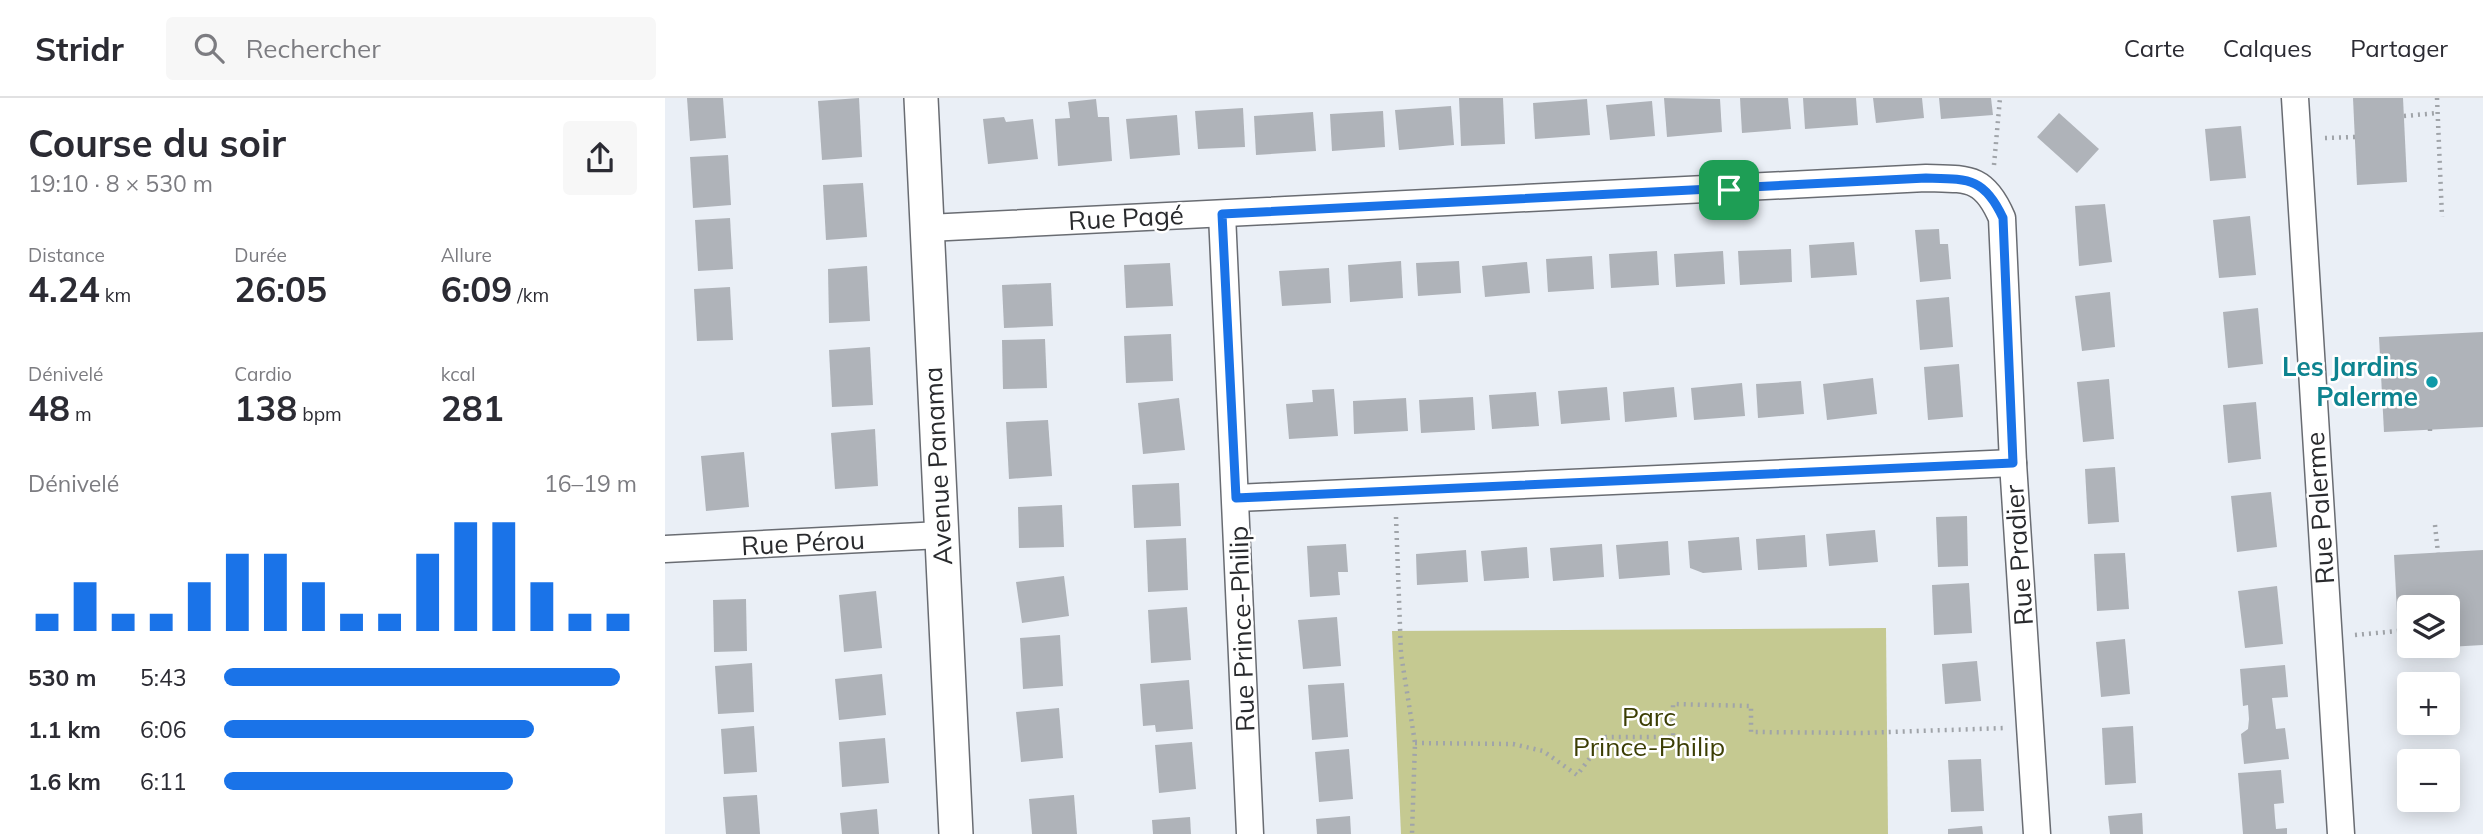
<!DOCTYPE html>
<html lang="fr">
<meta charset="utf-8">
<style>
:root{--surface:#fff;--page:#f7f7f7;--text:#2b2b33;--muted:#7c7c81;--line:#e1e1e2;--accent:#1a73e8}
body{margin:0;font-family:Mulish,sans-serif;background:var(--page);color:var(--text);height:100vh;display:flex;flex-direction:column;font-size:26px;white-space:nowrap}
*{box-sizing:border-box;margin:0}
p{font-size:23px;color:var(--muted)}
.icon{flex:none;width:38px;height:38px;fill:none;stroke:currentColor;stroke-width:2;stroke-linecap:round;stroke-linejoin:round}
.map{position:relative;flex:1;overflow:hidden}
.side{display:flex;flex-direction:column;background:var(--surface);width:665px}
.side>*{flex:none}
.tools{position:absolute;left:1732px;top:497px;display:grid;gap:14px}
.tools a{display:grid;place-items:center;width:63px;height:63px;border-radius:7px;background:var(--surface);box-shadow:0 4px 18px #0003;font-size:35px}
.pin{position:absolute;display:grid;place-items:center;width:60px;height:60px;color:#fff;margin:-30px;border-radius:14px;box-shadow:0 4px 10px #0006}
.round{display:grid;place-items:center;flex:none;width:74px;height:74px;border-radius:7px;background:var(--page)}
.head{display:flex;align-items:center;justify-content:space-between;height:119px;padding:0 28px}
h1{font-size:38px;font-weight:700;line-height:52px}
.metrics{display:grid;grid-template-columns:repeat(3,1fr);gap:10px;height:119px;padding:7px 28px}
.metrics div{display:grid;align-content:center}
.metrics b{font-size:35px;font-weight:700}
.metrics small{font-size:19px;font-weight:400}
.metrics p{font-size:19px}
.chart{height:196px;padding:14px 28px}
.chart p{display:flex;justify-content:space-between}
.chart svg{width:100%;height:126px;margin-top:7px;stroke:var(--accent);stroke-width:6}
ul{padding:0 28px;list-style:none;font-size:23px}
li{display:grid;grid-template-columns:112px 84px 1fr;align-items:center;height:52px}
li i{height:18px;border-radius:9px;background:var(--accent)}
header{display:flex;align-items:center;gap:42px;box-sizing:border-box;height:98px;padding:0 35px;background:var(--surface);border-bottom:2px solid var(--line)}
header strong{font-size:33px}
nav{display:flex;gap:38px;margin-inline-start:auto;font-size:24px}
.search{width:490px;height:63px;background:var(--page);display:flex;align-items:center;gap:18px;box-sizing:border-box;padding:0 24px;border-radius:7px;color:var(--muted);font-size:26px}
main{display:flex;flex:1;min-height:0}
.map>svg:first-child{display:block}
</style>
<header>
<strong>Stridr</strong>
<div class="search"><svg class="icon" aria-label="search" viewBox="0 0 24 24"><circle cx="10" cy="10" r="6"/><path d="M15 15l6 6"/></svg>Rechercher</div>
<nav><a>Carte</a><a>Calques</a><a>Partager</a></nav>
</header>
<main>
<section class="side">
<div class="head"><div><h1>Course du soir</h1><p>19:10 · 8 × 530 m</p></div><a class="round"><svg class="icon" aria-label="share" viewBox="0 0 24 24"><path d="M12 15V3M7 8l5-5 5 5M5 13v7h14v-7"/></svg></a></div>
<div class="metrics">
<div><p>Distance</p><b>4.24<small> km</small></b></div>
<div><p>Durée</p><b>26:05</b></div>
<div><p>Allure</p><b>6:09<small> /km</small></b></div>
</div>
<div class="metrics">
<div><p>Dénivelé</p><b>48<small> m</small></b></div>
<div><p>Cardio</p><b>138<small> bpm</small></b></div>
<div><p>kcal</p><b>281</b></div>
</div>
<div class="chart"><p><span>Dénivelé</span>16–19 m</p>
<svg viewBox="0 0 160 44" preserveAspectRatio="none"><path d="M5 44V38M15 44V27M25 44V38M35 44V38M45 44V27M55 44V17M65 44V17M75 44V27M85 44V38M95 44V38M105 44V17M115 44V6M125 44V6M135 44V27M145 44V38M155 44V38"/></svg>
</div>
<ul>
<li><b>530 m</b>5:43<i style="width:96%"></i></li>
<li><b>1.1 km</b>6:06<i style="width:75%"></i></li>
<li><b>1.6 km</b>6:11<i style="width:70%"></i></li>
</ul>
</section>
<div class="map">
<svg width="1818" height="736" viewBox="0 0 1818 736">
<rect width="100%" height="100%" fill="#eaeff6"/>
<polygon fill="#c5c991" points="1221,530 1223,736 736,736 727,533"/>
<g fill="#afb3b9">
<polygon points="22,0 58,0 61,40 25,43"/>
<polygon points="194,0 197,59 157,62 153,3"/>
<polygon points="794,0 838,0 840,46 796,48"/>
<polygon points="999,0 1055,1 1057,34 1002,39"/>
<polygon points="1075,0 1123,0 1126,31 1077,35"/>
<polygon points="1138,0 1191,0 1193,27 1140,31"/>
<polygon points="1208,0 1257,0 1259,20 1211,25"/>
<polygon points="1274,0 1326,0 1328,17 1276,21"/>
<polygon points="1688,0 1738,0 1742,84 1692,87"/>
<polygon points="431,1 433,19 444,19 447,63 393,68 390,21 405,20 403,4"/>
<polygon points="922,1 925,37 870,41 868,5"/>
<polygon points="987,3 990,38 945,42 941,7"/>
<polygon points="786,8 789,47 734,52 730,12"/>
<polygon points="578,10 580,49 533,51 530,13"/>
<polygon points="718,13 720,49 667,53 665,16"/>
<polygon points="648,14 651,53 591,57 589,18"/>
<polygon points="1394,15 1434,51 1412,75 1372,39"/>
<polygon points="512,17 515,57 465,61 461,21"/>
<polygon points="339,19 341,24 368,21 373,61 323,66 318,21"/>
<polygon points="1576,28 1581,80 1545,83 1540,31"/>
<polygon points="63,57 66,107 28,110 25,59"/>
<polygon points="198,85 202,139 161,142 158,87"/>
<polygon points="1440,106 1447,164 1414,168 1410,108"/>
<polygon points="1585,118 1591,177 1554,180 1548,122"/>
<polygon points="65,120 68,171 33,173 30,122"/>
<polygon points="1274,131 1275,146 1283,146 1286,181 1255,184 1250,132"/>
<polygon points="1189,144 1192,177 1146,180 1144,147"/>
<polygon points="1126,151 1127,184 1075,187 1073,153"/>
<polygon points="992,153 994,187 946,190 944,156"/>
<polygon points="1058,153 1060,186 1011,189 1009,156"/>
<polygon points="927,158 929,191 883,194 881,161"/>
<polygon points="736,163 738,200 685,204 683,167"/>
<polygon points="794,163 796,195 753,198 751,165"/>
<polygon points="862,164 865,195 820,199 817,168"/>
<polygon points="505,165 508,208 461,210 459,167"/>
<polygon points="202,168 205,223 164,225 163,171"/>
<polygon points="664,170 666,205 617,208 614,173"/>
<polygon points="386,185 388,228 339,230 337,187"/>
<polygon points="65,189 68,242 32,243 29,191"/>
<polygon points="1445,194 1450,249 1417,253 1410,198"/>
<polygon points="1284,199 1288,249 1255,252 1251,202"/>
<polygon points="1593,210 1598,266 1563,270 1558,214"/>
<polygon points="1818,234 1818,329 1719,334 1714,239"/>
<polygon points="506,236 508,283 461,285 459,238"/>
<polygon points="380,241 382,290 338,291 337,242"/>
<polygon points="205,249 208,307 167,309 164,252"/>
<polygon points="1294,266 1298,319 1263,322 1259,269"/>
<polygon points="1208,280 1212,316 1162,322 1158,286"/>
<polygon points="1444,281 1449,341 1418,344 1412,284"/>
<polygon points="1136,283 1139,316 1093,320 1091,286"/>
<polygon points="1077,285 1080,318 1029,322 1026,290"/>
<polygon points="942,289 945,322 896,326 893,293"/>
<polygon points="1009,289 1012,319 960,324 958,294"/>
<polygon points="669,291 673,338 624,341 621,306 648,304 647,292"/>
<polygon points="871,294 874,328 827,331 824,297"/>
<polygon points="808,299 810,332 756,335 754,302"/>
<polygon points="514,300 520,352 478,356 473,305"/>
<polygon points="741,300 743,333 689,336 688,303"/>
<polygon points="1591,304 1596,361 1563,365 1558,307"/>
<polygon points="383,322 387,378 344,381 341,324"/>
<polygon points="210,331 213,388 170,391 166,335"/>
<polygon points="79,354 84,409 41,413 36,358"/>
<polygon points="1450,369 1454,424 1423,426 1420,371"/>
<polygon points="514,385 516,428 469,430 467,387"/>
<polygon points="1606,394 1612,449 1572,454 1566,398"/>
<polygon points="397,407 399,449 354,450 353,409"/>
<polygon points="1302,418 1303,468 1273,469 1271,419"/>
<polygon points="1210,432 1213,464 1164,468 1161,436"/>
<polygon points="1140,437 1142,469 1093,472 1091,441"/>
<polygon points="1074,439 1077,472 1038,475 1025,470 1023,443"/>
<polygon points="521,440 523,492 483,494 481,442"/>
<polygon points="1003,443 1005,477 954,481 951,447"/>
<polygon points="681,446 683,474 673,474 675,497 645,499 642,448"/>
<polygon points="937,446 939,479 888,483 885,450"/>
<polygon points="862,449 864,480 819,483 816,453"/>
<polygon points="801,452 803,484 752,487 751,456"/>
<polygon points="1818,452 1818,547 1783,549 1783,509 1745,509 1745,548 1766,550 1734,552 1729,457"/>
<polygon points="1460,455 1464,511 1432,513 1429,456"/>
<polygon points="399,478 404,518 357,525 351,484"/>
<polygon points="1304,485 1307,535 1269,537 1267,487"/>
<polygon points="1612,488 1618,546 1580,550 1573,493"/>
<polygon points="211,493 217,550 179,554 174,497"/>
<polygon points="81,501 82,553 49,554 48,502"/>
<polygon points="522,509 526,562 486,565 483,512"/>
<polygon points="672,519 676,568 638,571 633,522"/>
<polygon points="395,537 398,588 358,591 355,540"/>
<polygon points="1460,541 1465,596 1436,599 1431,544"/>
<polygon points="1312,563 1316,603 1280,606 1277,566"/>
<polygon points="87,565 89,614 53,616 50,568"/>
<polygon points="1620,567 1623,599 1607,600 1611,631 1620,630 1624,661 1579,666 1576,636 1583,631 1584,621 1583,607 1578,608 1575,571"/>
<polygon points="217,576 221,617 174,622 170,581"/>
<polygon points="524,582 528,631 491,634 490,627 478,628 475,586"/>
<polygon points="679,585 683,639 647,642 643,587"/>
<polygon points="394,610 398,660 356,664 351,614"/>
<polygon points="89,628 92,674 59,676 56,631"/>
<polygon points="1468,628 1471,685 1440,687 1437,630"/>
<polygon points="220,640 224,685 177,689 174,644"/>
<polygon points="527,644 531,691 494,695 490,647"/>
<polygon points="684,651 688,701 654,704 650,654"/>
<polygon points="1316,661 1319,713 1286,714 1283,662"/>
<polygon points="1616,672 1619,705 1609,706 1610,720 1611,731 1622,730 1622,736 1578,736 1573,675"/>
<polygon points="92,697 95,736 61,736 58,699"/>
<polygon points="409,697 412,736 367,736 364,701"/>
<polygon points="212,711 214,736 177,736 175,715"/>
<polygon points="1477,715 1478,736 1445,736 1443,718"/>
<polygon points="685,718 686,736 652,736 651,721"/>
<polygon points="525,719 526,736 488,736 487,722"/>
<polygon points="1317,728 1318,736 1283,736 1283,731"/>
</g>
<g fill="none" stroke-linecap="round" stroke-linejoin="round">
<g stroke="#696c72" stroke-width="29">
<g id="minor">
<polyline points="1630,0 1676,736"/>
<polyline points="557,116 585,736"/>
<path d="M263,130L1261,80C1303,81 1319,78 1337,120L1348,365L1372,736"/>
<polyline points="571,400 1348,365"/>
<polyline points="0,451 276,437"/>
</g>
</g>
<g stroke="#696c72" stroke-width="36">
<polyline id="tertiary" points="256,0 291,736"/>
</g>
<g stroke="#a0a4a9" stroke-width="4.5" stroke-dasharray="2 5" stroke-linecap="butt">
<polyline points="1772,0 1777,119"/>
<polyline points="1739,18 1773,15"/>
<polyline points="1660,40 1690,39"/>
<polyline points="1329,67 1335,0"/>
<polyline points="1765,331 1765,336"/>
<polyline points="731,419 736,556 750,645 747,736"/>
<polyline points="1770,427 1773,455"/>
<polyline points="1690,537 1733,533"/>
<polyline points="750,645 848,646 878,653 912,677 941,639 1008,639 1008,606 1086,608 1086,634 1198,635 1340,630"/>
</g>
<use href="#minor" stroke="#fff" stroke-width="26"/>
<use href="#tertiary" stroke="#fff" stroke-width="33"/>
</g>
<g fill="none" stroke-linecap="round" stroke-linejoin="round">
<g stroke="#fff" stroke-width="14">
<path id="route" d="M1261,80C1303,81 1319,79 1338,120L1348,365L571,400L557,116Z"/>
</g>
<use href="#route" stroke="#1a73e8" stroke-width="9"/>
</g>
<circle fill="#0f9aa8" stroke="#fff" stroke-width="2.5" cx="1767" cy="284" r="7"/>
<g text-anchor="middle" stroke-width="5" stroke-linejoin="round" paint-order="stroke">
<g font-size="26" fill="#292a2d" stroke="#fff">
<text transform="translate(461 120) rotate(-3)" y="9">Rue Pagé</text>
<text transform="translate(273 368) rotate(-93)" y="9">Avenue Panama</text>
<text transform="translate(1655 410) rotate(-94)" y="9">Rue Palerme</text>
<text transform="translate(138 445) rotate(-3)" y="9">Rue Pérou</text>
<text transform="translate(1354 457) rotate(-94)" y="9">Rue Pradier</text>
<text transform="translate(577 531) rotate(-92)" y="9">Rue Prince-Philip</text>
</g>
<g font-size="26" font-weight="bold" fill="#0d838f" stroke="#fff" text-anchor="end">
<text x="1753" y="278">Les Jardins<tspan x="1753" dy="30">Palerme</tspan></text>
</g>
<g font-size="26" fill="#3c3e04" stroke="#fff">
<text x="984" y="628">Parc<tspan x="984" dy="30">Prince-Philip</tspan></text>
</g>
</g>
</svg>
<div class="tools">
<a><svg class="icon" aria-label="layers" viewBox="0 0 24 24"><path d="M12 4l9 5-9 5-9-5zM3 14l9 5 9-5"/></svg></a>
<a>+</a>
<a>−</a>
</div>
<div class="pin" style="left:1064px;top:92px;background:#1e9e55"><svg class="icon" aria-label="arrive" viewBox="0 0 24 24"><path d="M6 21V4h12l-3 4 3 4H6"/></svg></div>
</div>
</main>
